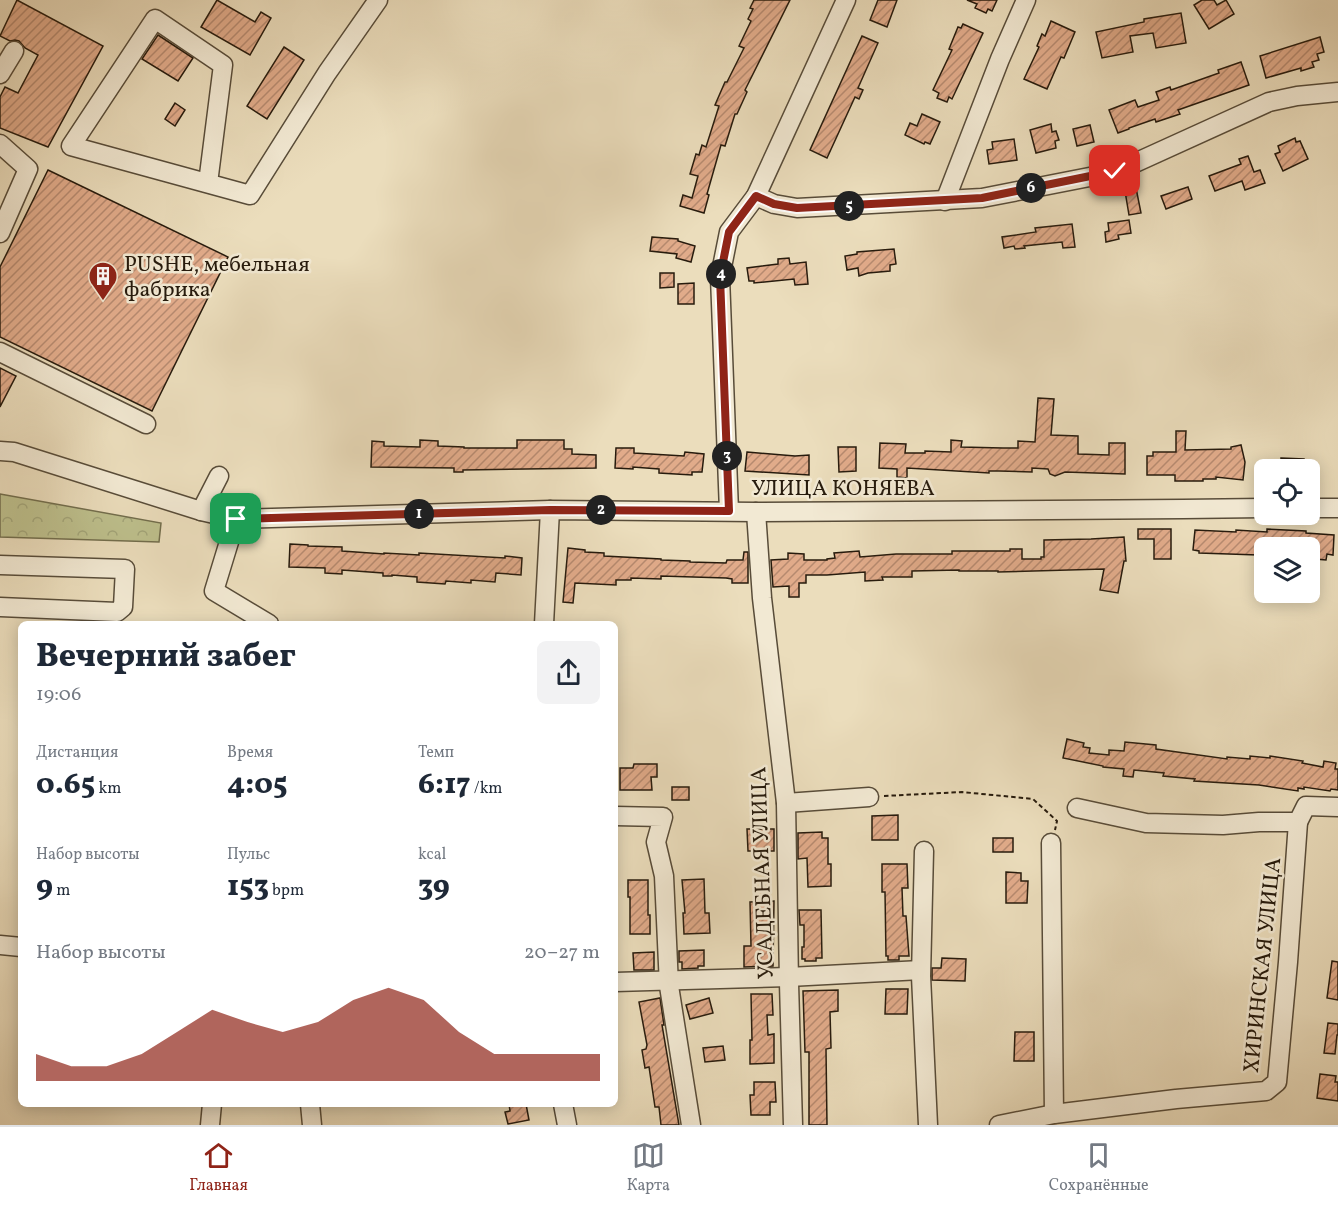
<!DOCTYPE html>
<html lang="ru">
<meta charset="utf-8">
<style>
:root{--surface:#fff;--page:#f2f2f3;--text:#1f2937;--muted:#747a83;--line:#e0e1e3;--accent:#8f2418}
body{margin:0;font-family:Vollkorn,serif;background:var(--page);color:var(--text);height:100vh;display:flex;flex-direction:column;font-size:22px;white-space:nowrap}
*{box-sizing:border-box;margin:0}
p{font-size:20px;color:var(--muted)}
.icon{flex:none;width:33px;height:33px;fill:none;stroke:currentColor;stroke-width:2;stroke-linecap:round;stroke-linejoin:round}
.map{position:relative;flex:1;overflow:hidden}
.details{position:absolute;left:18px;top:621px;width:600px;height:486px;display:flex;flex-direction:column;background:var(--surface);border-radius:9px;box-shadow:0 3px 15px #0003}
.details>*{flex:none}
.buttons{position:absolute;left:1254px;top:459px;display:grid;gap:12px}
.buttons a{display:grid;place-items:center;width:66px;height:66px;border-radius:9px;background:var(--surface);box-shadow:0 3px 15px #0003;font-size:30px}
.pin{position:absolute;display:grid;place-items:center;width:51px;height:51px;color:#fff;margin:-26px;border-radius:12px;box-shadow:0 3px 9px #0006}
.km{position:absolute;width:30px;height:30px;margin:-15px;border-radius:50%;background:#222;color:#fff;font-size:16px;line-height:30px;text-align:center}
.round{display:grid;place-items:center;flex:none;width:63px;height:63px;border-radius:9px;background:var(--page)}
.overview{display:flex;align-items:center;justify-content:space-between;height:102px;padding:0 18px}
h1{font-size:33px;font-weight:800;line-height:45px}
.stats{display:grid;grid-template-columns:repeat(3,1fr);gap:9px;height:102px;padding:6px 18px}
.stats div{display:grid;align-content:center}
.stats b{font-size:30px;font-weight:800}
.stats small{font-size:16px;font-weight:400}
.stats p{font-size:16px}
.chart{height:168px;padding:12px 18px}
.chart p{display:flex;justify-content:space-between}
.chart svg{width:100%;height:108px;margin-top:6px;fill:var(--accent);opacity:.7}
.dock{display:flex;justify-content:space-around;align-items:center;height:84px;border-top:2px solid var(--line);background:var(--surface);font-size:16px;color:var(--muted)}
.dock a{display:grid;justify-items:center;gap:3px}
.dock .selected{color:var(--accent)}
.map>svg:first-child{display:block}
</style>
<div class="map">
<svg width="1338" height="1125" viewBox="0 0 1338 1125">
<defs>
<pattern id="forest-crowns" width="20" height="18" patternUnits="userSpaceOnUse" patternTransform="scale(1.5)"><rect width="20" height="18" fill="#bdbf8c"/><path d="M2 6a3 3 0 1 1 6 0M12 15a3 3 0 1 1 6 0" fill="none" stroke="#a2a478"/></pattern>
<pattern id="building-hatch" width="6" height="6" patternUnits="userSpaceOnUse" patternTransform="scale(1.5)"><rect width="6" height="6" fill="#e1ab8a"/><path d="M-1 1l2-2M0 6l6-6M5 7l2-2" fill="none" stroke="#b68a6f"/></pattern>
</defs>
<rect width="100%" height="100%" fill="#ebddbc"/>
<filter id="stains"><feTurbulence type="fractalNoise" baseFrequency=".00333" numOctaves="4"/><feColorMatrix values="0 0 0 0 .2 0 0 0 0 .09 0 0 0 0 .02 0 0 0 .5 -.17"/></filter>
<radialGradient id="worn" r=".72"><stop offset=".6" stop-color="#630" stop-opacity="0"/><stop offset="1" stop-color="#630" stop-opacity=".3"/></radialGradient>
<polygon fill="url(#forest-crowns)" stroke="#726d4c" stroke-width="1.5" points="0,494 161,523 159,542 0,537"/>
<g fill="url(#building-hatch)" stroke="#271b0d" stroke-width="1.5">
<polygon points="17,0 103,46 48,147 0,128 0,97 5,87 18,93 38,55 25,48 19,41 15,40 10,41 0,36"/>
<polygon points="217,0 255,22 261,12 271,18 250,55 201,27"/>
<polygon points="754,0 790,0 745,90 747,92 737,114 735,114 725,146 721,145 707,194 709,195 704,213 680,206 683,195 692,198 698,176 690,174 696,154 699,155 702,145 706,147 719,106 715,105 725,82 727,82 744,48 739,46 751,21 748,19 753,9 750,8"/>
<polygon points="878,0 897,0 887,27 870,20"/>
<polygon points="967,0 997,0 992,11 988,9 986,13 975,8 977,4"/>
<polygon points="1202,0 1214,0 1217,5 1226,0 1234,14 1209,29 1194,5"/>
<polygon points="1181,13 1186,43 1156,48 1153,33 1130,36 1133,52 1102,58 1096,32 1144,22 1144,19"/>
<polygon points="1051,21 1075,32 1064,58 1061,57 1047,89 1024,79 1039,47 1037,46 1042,34 1045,36"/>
<polygon points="963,24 983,33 952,99 949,97 947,102 937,98 939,93 933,90 952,50 949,49 958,27 961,28"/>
<polygon points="158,35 193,58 178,81 142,59"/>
<polygon points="862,36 878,43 858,88 863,90 859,99 855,97 827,158 810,150"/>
<polygon points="1320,37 1324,52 1317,54 1319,60 1312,62 1314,67 1301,71 1301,68 1266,78 1260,56"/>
<polygon points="284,47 304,60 267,119 247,106"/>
<polygon points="1241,62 1249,85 1178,110 1180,114 1156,122 1155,119 1129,128 1129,129 1118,133 1109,110 1135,100 1138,107 1159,100 1156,92 1170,87 1171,90 1219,73 1218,70"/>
<polygon points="175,103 185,110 175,126 165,119"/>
<polygon points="922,114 940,122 930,144 925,142 924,144 905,135 910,123 917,126"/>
<polygon points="1051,124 1052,132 1056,131 1059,140 1055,141 1056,148 1036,153 1030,130"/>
<polygon points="1090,125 1094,142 1077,146 1073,129"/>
<polygon points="1295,138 1296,142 1300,141 1308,159 1283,171 1275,154 1280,152 1278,146"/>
<polygon points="1014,139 1017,160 989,164 987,150 993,149 992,142"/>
<polygon points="1248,156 1254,172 1260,170 1265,183 1245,190 1242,181 1215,191 1209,176 1241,164 1239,159"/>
<polygon points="48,170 228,257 152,411 0,337 0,267"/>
<polygon points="1135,183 1141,213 1129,215 1124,185"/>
<polygon points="1188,187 1192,199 1166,209 1161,196"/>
<polygon points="1129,220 1131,233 1118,235 1119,239 1106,242 1105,232 1109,231 1108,223"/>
<polygon points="1072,224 1075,247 1063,248 1062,242 1024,246 1025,248 1015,249 1014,246 1004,248 1002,237 1036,232 1035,228"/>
<polygon points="652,237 678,239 678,241 695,246 691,262 676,258 677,254 650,251"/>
<polygon points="894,249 896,264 890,265 890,271 868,273 859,276 858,268 847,270 845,256 857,254 857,252"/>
<polygon points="789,258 790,264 806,262 808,284 795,285 794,279 754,283 754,281 749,281 747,268 778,264 778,259"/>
<polygon points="660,273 674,273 674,287 660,288"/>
<polygon points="694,283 694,304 678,304 678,284"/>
<polygon points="0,368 16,376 0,407"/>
<polygon points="1038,398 1054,399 1051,435 1078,436 1078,454 1109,455 1109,443 1125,443 1125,474 1065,472 1055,476 1050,474 1048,469 1032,468 1032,472 999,471 989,471 989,473 907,468 907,478 897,477 897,469 879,468 880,443 906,444 905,453 925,453 925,451 951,452 951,440 962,441 961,447 1003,448 1018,448 1018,441 1035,442"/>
<polygon points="1176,431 1186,431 1185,450 1231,449 1231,447 1241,445 1245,462 1243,480 1216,477 1216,479 1203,479 1203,481 1175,481 1175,475 1147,475 1147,456 1153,456 1153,452 1176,452"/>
<polygon points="420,440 438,441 438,446 464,447 464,448 517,448 517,440 564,440 564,449 572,449 572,454 596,455 596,468 463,470 463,472 454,472 454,468 371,467 372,441 384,442 384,446 420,447"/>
<polygon points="838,447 856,447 856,471 839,472"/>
<polygon points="616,448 634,448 634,453 684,456 685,452 704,454 702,472 692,472 692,475 659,473 659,469 633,467 633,469 615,468"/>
<polygon points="747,452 795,456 809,455 809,475 745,471"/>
<polygon points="1281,458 1304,459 1303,470 1281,470"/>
<polygon points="1138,529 1171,529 1171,559 1154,559 1154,539 1138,539"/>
<polygon points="1267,529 1306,531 1306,533 1334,535 1333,555 1327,554 1326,560 1315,559 1316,552 1310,551 1310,548 1259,547 1258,555 1199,553 1199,551 1193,550 1195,530 1236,532 1236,530 1267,532"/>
<polygon points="1124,537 1126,561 1124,561 1118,593 1100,590 1104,569 998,572 998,571 959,571 959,570 912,571 912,577 882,577 883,580 865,581 865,572 827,575 806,575 806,583 799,583 799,597 789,597 789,586 773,587 771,560 788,559 788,553 804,554 804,560 827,560 827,559 835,558 834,553 859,551 860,557 896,554 952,554 952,551 1010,551 1010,549 1022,549 1022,559 1041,559 1041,557 1044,557 1044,540 1091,539"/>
<polygon points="290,544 308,545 308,546 342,547 342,551 384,554 384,553 419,555 419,553 505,558 505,556 522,558 521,575 496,573 495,582 471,580 471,583 446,581 445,584 417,582 417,577 392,575 392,576 383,576 383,573 342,570 342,574 325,573 325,568 289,567"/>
<polygon points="568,548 585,550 585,552 604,553 604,556 661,559 661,560 690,561 690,562 726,563 727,560 743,560 744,552 748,552 748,583 732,583 732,579 726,578 661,576 661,579 631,578 631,580 616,580 616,585 575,583 573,603 563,602"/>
<polygon points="1067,739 1084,743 1083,747 1090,748 1089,753 1109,755 1109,750 1124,751 1125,742 1156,745 1156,749 1227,759 1227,757 1250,759 1250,756 1270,758 1270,756 1303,761 1302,763 1323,767 1324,761 1336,763 1335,769 1338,769 1338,790 1331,789 1330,791 1304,787 1304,789 1298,788 1298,791 1259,785 1194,781 1195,779 1163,776 1164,773 1134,770 1133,777 1123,776 1124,769 1103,767 1103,766 1063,758"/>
<polygon points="634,764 657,764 657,777 651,777 652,790 620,790 620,768 633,768"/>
<rect x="672" y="787" width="17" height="13"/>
<polygon points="898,815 898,840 872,840 872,816"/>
<polygon points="747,829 774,829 774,851 748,851"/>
<polygon points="822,832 822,838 828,838 828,864 831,864 831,886 808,887 807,858 798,859 798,833"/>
<rect x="993" y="838" width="20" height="14"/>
<polygon points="882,864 907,864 908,888 902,888 903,916 906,916 909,956 899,956 899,960 888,960 888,956 886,956 885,892 882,892"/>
<polygon points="1006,872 1021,873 1021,881 1028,881 1027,903 1006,903"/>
<polygon points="704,879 705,913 709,913 710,933 684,934 683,913 685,913 682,880"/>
<polygon points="628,880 648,880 648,915 650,915 650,934 630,934 630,897 628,897"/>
<polygon points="774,901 773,966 744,967 744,946 751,946 750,902"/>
<polygon points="799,910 821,910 822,958 816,958 816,961 805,961 805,959 802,959 802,947 804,947 804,925 800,925"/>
<polygon points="704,950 704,966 698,966 698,968 682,969 682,962 679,962 679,951"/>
<polygon points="654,952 654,970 634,970 633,953"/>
<polygon points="942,958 966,959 965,981 932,980 932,968 941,968"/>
<polygon points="1332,961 1338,962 1338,1000 1327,998"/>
<polygon points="886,989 908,989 907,1014 885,1014"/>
<polygon points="838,990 838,1011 830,1012 831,1048 826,1049 827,1125 809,1125 809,1052 805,1052 803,991"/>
<polygon points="751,994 772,994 773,1015 767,1015 768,1035 774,1034 774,1063 750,1064 750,1040 752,1040"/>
<polygon points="660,998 664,1025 662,1025 679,1125 661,1125 659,1107 655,1107 649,1067 645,1068 642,1050 646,1049 647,1045 639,1002"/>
<polygon points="709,998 713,1013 690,1019 686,1005"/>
<polygon points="1328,1023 1338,1024 1338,1035 1337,1035 1335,1054 1324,1053"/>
<polygon points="1015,1032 1034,1032 1034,1061 1014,1061"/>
<polygon points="723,1046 725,1060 705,1062 703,1048"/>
<polygon points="1320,1074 1336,1076 1335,1082 1338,1082 1338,1101 1317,1098"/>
<polygon points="754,1082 775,1082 776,1102 770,1102 770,1115 751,1115 750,1095 754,1095"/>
<polygon points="509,1104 526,1104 529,1120 508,1124 505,1112 510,1111"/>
</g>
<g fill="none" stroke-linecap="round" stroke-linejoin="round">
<g stroke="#584c39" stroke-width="21">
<g id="minor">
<polyline points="0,74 14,51"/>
<polyline points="0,144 28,169 0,233"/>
<polyline points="208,183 223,65 155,19 71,146 250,195 327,73 378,0"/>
<polyline points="756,196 774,204 797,208 982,198 1115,172 1269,102 1297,96 1338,92"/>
<polyline points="945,201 1000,59 1026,0"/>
<polyline points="0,352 146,424"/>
<polyline points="0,451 14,452 201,511 236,519 550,510 756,512 1183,509 1264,508"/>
<polyline points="1310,508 1338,508"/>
<polyline points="201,511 219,476"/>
<polyline points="729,511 720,277 729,232 756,196 846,0"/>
<polyline points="756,512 762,598 786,803 789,983 793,1125"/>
<polyline points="236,519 214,591 269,624"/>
<polyline points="0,565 125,569 123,607 117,612 0,607"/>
<polyline points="544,624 550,510"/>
<polyline points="786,803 869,797"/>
<polyline points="1077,808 1146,823 1223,825 1259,822 1298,822 1306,806 1338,807"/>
<polyline points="615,816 663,817 656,842 664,876 669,986 691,1125"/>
<polyline points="1051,843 1054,1114"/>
<polyline points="924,851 921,976 928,1125"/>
<polyline points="0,945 21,947"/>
<polyline points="615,982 789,977 921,970"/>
<polyline points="310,1104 312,1125"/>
<polyline points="563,1104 567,1125"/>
<polyline points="210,1125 212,1104"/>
<polyline points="999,1125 1054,1114 1176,1099 1266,1091 1277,1082 1288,962 1298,822"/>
</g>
</g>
<polyline stroke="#271b0d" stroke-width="2" stroke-dasharray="4.5 3" stroke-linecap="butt" points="884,796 962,792 1033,799 1057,821 1055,830"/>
<use href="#minor" stroke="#f2e9d3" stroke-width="18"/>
</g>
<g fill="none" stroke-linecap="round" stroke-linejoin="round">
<g stroke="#fff" stroke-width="12">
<polyline id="route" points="236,519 550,510 729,511 720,277 729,232 756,196 774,204 797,208 982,198 1115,171"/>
</g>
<use href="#route" stroke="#8f2418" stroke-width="8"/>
</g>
<defs>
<g id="building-pin" transform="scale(1.5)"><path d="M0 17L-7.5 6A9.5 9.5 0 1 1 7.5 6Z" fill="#8f2418" stroke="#f2e9d3"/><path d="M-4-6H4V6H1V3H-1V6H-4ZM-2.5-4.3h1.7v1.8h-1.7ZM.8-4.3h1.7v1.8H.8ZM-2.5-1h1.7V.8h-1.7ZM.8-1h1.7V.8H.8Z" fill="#fff"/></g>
</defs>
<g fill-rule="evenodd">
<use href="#building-pin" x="103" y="276"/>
</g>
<g text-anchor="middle" stroke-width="5" stroke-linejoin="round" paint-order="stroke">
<g font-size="22" fill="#271b0d" stroke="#f2e9d3" text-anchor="start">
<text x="124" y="271">PUSHE, мебельная<tspan x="124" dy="25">фабрика</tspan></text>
</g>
<g font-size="22" fill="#271b0d" stroke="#f2e9d3">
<text x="843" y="495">УЛИЦА КОНЯЕВА</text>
<text transform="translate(761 873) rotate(-92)" y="8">УСАДЕБНАЯ УЛИЦА</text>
<text transform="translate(1261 965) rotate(-84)" y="8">ХИРИНСКАЯ УЛИЦА</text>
</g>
</g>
<rect width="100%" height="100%" filter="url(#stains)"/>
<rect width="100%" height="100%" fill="url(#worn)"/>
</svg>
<div class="buttons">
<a><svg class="icon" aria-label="locate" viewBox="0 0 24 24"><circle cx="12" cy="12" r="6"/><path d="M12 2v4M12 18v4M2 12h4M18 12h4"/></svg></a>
<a><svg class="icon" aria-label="layers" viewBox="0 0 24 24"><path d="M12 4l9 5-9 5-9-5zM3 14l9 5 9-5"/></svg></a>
</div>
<div class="pin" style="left:236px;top:519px;background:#1e9e55"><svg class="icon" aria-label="arrive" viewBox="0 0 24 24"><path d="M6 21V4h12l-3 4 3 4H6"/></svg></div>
<div class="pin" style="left:1115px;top:171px;background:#d93025"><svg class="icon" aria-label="check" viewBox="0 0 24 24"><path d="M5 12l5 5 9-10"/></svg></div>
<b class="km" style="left:419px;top:514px">1</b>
<b class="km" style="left:601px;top:510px">2</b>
<b class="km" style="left:727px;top:456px">3</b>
<b class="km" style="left:721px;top:274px">4</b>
<b class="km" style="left:849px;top:206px">5</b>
<b class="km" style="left:1031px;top:188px">6</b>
<section class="details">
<div class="overview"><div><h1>Вечерний забег</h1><p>19:06</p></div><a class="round"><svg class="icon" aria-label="share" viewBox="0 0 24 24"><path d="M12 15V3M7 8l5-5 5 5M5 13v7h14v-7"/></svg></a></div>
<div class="stats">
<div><p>Дистанция</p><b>0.65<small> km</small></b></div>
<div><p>Время</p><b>4:05</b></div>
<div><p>Темп</p><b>6:17<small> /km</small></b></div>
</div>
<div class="stats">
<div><p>Набор высоты</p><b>9<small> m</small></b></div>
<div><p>Пульс</p><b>153<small> bpm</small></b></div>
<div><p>kcal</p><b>39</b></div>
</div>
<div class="chart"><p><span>Набор высоты</span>20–27 m</p>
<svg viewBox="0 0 160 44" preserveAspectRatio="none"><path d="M0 44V33L10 38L20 38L30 33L40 24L50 15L60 20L70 24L80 20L90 11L100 6L110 11L120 24L130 33L140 33L150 33L160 33V44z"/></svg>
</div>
</section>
</div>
<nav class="dock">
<a class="selected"><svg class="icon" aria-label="home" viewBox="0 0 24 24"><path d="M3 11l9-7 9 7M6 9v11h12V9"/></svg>Главная</a>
<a><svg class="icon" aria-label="map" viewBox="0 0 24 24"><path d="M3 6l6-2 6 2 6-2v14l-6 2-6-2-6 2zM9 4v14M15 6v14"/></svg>Карта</a>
<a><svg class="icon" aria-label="saved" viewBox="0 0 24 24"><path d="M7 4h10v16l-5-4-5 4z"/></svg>Сохранённые</a>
</nav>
